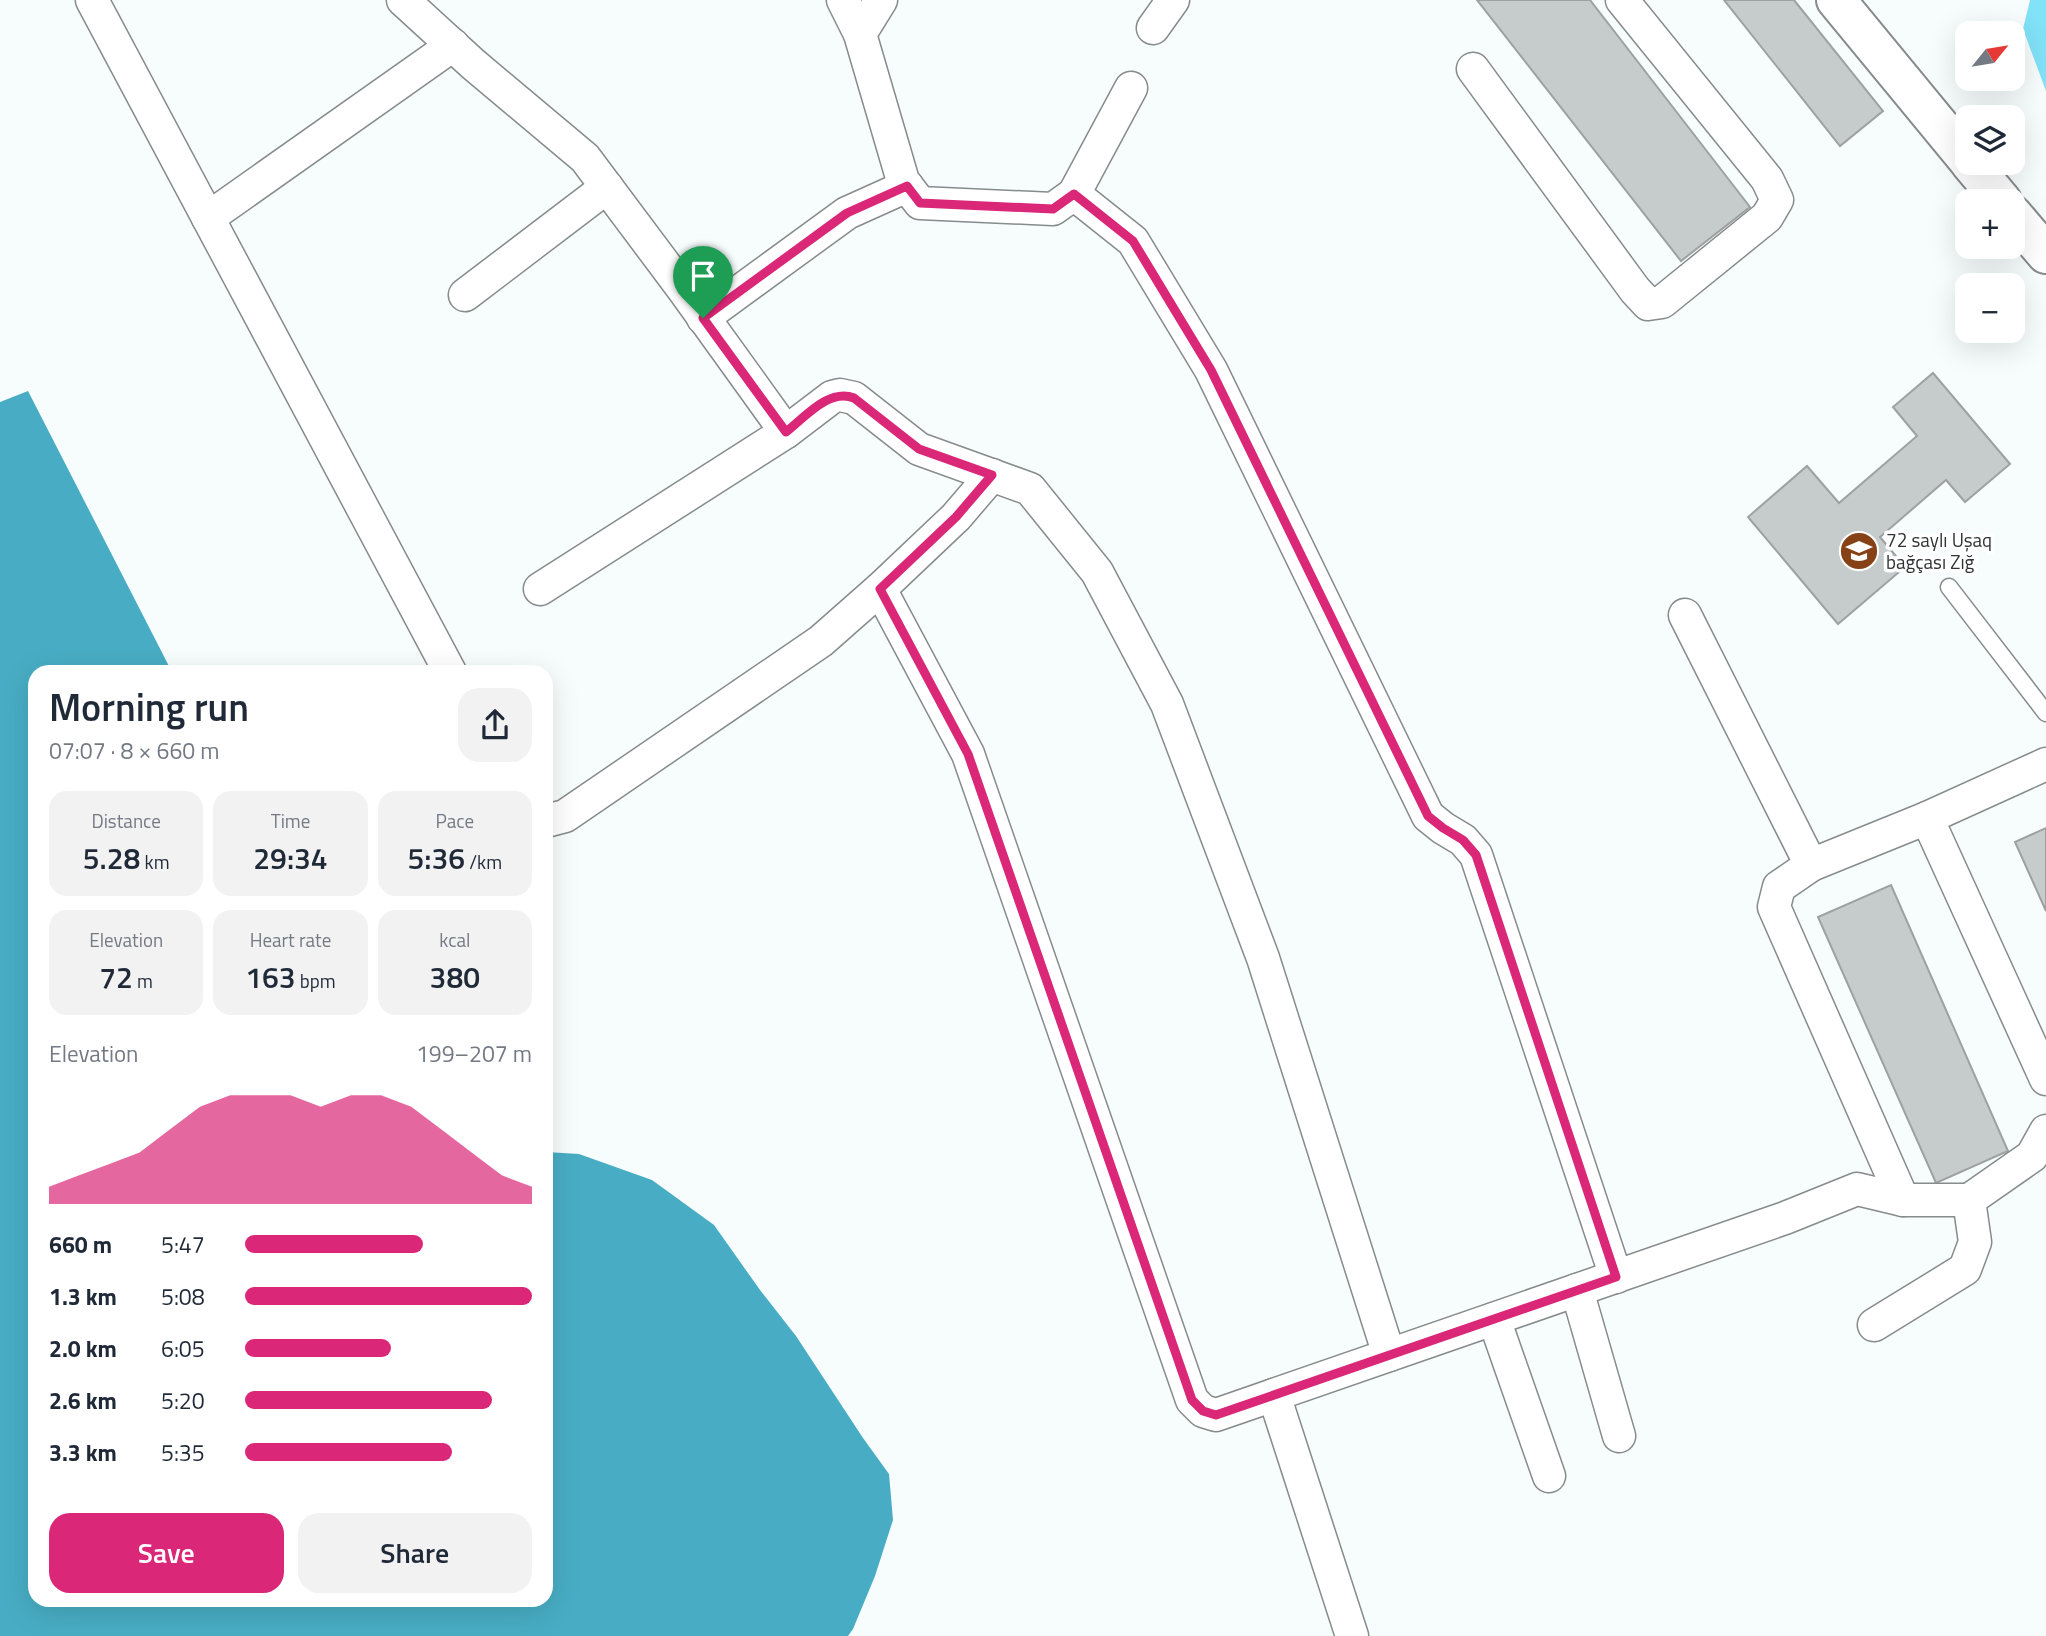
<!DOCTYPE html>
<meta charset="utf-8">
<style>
:root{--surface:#fff;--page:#f2f2f3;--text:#1f2937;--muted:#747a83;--accent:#db2777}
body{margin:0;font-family:"Titillium Web",sans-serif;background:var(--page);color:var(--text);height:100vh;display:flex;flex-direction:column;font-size:26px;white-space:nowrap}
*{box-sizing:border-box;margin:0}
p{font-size:23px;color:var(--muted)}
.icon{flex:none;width:38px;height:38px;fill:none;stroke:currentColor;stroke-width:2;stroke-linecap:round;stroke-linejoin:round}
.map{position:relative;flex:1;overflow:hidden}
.details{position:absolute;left:28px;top:665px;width:525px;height:942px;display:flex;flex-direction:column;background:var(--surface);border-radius:21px;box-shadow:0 7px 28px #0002}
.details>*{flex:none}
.needle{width:46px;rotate:60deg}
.controls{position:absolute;left:1955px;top:21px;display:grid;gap:14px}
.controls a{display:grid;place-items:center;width:70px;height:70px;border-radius:14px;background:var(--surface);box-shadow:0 7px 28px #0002;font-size:35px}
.pin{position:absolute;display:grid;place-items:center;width:60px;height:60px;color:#fff;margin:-72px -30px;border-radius:50% 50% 50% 0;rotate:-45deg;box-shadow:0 0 7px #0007}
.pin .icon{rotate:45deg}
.round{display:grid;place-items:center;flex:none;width:74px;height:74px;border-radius:21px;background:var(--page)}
.overview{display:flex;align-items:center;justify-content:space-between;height:119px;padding:0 21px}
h1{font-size:38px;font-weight:600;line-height:52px}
.figures{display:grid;grid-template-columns:repeat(3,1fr);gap:10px;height:119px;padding:7px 21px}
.figures div{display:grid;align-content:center;border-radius:18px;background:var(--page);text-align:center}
.figures b{font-size:30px;font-weight:600}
.figures small{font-size:19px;font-weight:400}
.figures p{font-size:19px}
.chart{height:196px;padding:14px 21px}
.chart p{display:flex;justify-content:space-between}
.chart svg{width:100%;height:126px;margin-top:7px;fill:var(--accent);opacity:.7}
.primary-button{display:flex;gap:14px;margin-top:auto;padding:14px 21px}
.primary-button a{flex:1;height:80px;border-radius:21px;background:var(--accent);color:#fff;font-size:28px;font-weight:600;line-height:80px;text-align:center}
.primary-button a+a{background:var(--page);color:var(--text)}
ul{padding:0 21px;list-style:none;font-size:23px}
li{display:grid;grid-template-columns:112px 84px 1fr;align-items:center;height:52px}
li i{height:18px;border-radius:9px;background:var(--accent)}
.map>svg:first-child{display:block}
</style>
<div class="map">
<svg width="2046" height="1636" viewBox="0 0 2046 1636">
<rect width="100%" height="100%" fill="#f7fcfd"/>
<polygon fill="#82e2f8" points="2030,0 2046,0 2046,91 2023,29"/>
<polygon fill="#48adc4" points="28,391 172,672 35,672 35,1600 546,1600 546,1152 579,1154 652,1180 714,1225 760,1290 796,1336 863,1438 889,1474 893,1520 875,1576 853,1629 848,1636 0,1636 0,402"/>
<g fill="#c6cbcc" stroke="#9da1a2" stroke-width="2">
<polygon points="1477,0 1590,0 1750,207 1681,261"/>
<polygon points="1724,0 1794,0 1883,111 1840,146"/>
<polygon points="1933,373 2010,464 1965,502 1946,480 1880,537 1905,567 1838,624 1748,517 1807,466 1839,503 1917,436 1893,407"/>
<polygon points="2046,828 2046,911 2015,842"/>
<polygon points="1891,885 2008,1151 1936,1183 1818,917"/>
</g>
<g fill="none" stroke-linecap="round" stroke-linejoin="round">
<g stroke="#868b8c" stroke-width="19">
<polyline id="lane" points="1949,587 2046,713"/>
</g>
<g stroke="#868b8c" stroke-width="35">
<g id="street">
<polyline points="92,0 450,672"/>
<polyline points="403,0 473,64 585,158 683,289 786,432 540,589"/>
<polyline points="843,0 860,34 903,181 920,203 1053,209 1074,194 1131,88"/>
<polyline points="1153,28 1173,0"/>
<polyline points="860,34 881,0"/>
<polyline points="1473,69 1635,290 1648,304 1662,302 1767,217 1777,200 1767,179 1622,0"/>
<polyline points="1074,194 1133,241 1211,370 1428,816 1443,828 1463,840 1476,855 1616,1277"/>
<polyline points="208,218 453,45"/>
<polyline points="465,295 607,187"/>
<polyline points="703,318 847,213 907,186"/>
<polyline points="786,432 832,397 840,395 854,398 919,449 1030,489 1097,572 1167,704 1263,958 1389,1355"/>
<polyline points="880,589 968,754 1192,1400 1203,1411 1216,1415 1785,1218 1857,1189 1903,1200 1969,1200"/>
<polyline points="1685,615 1811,865"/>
<polyline points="1927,818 2046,1079"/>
<polyline points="546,821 565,816 821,641 880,589 956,517 992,475"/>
<polyline points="1903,1200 1774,907 1779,887 1811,865 1927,818 2046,764"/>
<polyline points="1577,1290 1619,1436"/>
<polyline points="1494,1319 1549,1476"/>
<polyline points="1874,1325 1965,1269 1975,1242 1969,1200 2032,1156 2046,1131"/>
<polyline points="1274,1395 1352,1636"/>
</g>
</g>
<g stroke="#868b8c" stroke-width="42">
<g id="secondary">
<polyline points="1836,0 1967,159"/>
<polyline points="1970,163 2002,201"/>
<polyline points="2012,214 2046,254"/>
</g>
</g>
<use href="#lane" stroke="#fff" stroke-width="16"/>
<use href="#street" stroke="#fff" stroke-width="32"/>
<use href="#secondary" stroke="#fff" stroke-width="38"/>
</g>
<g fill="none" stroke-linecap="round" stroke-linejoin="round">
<g stroke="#fff" stroke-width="14">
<path id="route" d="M907,186L920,203L1053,209L1074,194L1133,241L1211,370L1428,816L1443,828L1463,840L1476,855L1616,1277L1216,1415L1203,1411L1192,1400L968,754L880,589L956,517L992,475L919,449L854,398C829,388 805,417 786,432L703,318L847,213Z"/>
</g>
<use href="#route" stroke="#db2777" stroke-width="9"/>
</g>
<defs>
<g id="school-disc" transform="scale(2.0125)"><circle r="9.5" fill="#864117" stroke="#fff"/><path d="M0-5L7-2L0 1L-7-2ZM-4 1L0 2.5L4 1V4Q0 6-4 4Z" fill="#fff"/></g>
</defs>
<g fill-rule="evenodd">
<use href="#school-disc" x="1859" y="551"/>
</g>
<g text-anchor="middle" stroke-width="7" stroke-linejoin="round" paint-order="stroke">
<g font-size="19" fill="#313334" stroke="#fff" text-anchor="start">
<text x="1886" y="547">72 saylı Uşaq<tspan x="1886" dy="22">bağçası Zığ</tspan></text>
</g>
</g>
</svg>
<div class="controls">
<a><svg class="needle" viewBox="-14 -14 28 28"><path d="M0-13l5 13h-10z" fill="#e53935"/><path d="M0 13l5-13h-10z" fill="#747a83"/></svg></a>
<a><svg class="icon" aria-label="layers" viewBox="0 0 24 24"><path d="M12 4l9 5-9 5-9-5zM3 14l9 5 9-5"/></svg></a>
<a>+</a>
<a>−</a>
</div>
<div class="pin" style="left:703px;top:318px;background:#1e9e55"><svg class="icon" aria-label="arrive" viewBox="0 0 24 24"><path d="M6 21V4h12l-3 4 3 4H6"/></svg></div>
<section class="details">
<div class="overview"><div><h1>Morning run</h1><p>07:07 · 8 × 660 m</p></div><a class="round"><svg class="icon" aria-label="share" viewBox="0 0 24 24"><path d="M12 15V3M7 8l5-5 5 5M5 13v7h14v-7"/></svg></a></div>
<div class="figures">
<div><p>Distance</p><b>5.28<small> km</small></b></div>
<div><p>Time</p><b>29:34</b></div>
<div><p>Pace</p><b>5:36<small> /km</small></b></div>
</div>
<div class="figures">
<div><p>Elevation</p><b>72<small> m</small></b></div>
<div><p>Heart rate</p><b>163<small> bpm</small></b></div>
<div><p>kcal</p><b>380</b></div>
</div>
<div class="chart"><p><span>Elevation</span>199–207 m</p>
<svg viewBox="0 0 160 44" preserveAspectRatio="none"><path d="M0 44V38L10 34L20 30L30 26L40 18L50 10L60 6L70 6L80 6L90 10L100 6L110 6L120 10L130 18L140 26L150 34L160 38V44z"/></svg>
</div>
<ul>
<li><b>660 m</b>5:47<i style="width:62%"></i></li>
<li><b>1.3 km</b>5:08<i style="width:100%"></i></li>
<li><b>2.0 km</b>6:05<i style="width:51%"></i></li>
<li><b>2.6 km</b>5:20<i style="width:86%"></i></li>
<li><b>3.3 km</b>5:35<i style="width:72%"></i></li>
</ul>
<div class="primary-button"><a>Save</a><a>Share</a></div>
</section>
</div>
